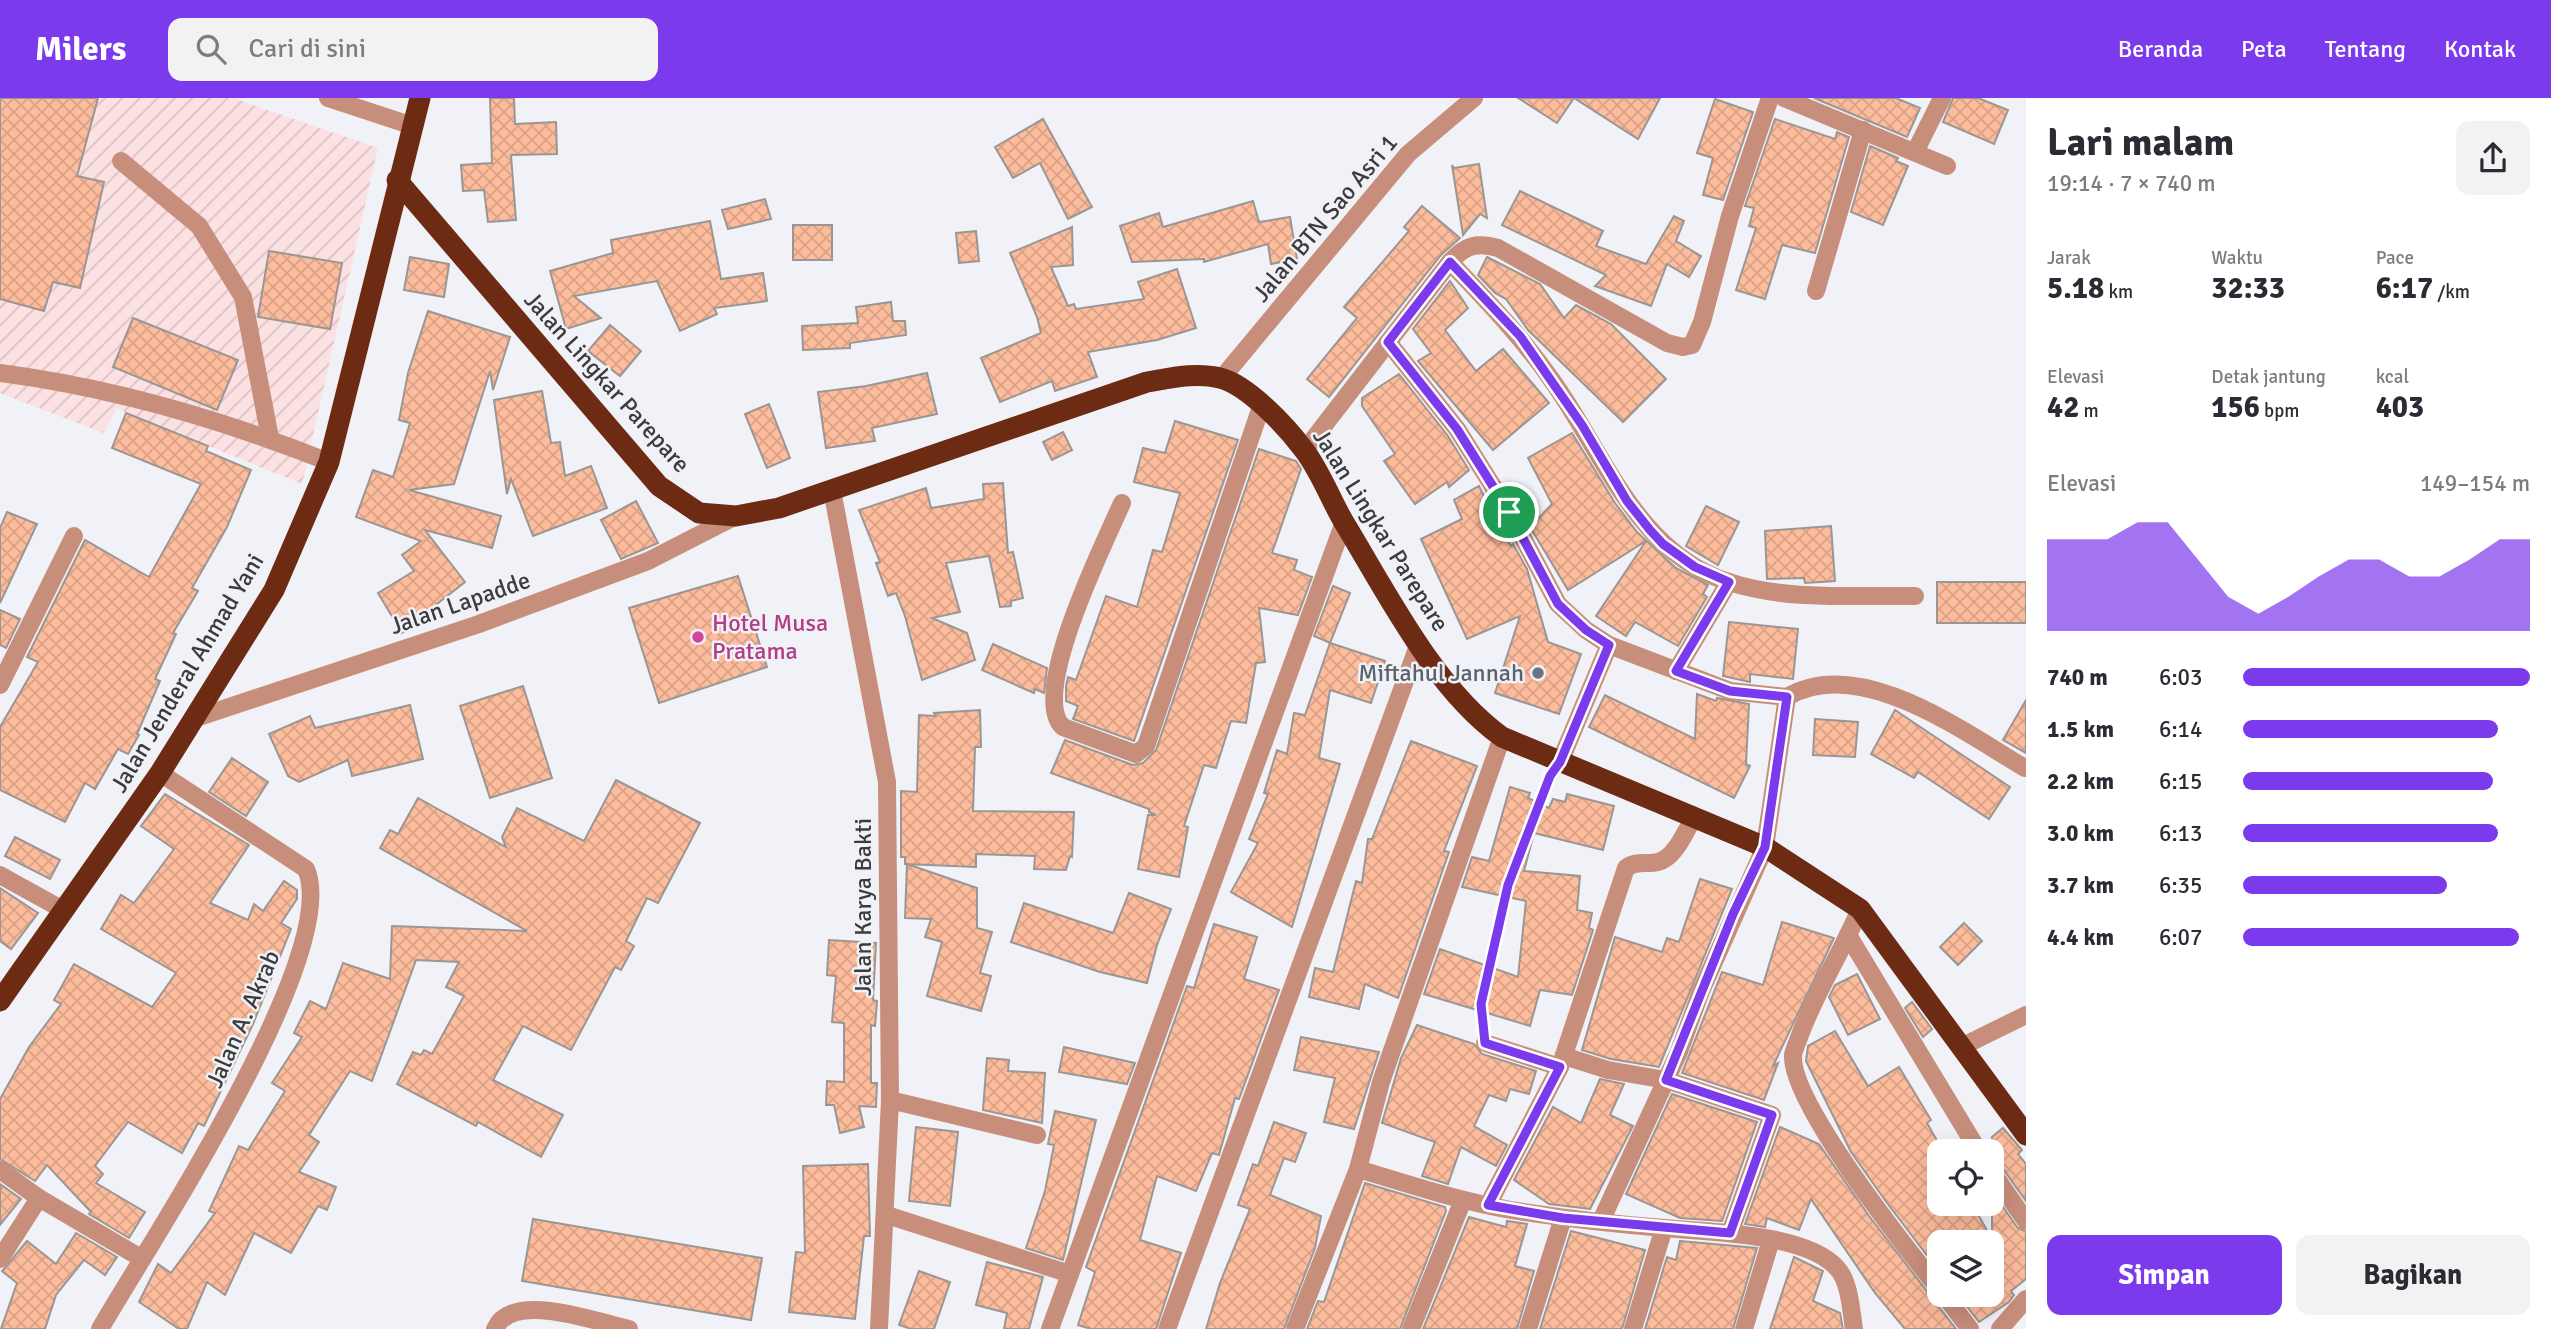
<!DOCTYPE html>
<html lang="id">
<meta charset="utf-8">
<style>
:root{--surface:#fff;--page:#f2f2f3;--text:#2b2b33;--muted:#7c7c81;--accent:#7c3aed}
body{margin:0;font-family:Signika,sans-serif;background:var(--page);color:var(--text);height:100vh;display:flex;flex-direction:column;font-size:26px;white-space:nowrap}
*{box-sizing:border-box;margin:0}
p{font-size:23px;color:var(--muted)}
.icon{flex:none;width:38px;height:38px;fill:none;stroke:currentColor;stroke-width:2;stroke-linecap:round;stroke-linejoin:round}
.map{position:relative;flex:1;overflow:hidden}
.side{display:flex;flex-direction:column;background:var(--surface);width:525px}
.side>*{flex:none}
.fabs{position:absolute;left:1927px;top:1041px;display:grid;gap:14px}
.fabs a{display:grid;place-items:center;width:77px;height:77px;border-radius:14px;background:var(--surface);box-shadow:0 7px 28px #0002;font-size:35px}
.pin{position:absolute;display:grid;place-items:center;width:60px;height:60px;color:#fff;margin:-30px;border:4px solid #fff;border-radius:50%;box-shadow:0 2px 7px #0007}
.round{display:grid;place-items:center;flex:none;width:74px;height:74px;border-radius:14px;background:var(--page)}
.head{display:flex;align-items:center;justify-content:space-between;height:119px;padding:0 21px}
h1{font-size:38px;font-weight:700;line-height:52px}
.metrics{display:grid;grid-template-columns:repeat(3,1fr);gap:10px;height:119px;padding:7px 21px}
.metrics div{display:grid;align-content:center}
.metrics b{font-size:30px;font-weight:700}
.metrics small{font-size:19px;font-weight:400}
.metrics p{font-size:19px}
.chart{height:196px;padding:14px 21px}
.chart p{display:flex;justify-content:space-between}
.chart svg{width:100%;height:126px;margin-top:7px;fill:var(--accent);opacity:.7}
.primary-button{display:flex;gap:14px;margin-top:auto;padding:14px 21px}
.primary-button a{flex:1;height:80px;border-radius:14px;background:var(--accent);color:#fff;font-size:28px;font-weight:700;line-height:80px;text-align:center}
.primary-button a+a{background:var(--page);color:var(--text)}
ul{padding:0 21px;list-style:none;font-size:23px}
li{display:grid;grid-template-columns:112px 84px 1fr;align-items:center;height:52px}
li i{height:18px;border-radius:9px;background:var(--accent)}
header{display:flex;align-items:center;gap:42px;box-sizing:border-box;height:98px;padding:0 35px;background:var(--accent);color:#fff}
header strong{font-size:33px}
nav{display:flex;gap:38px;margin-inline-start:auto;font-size:24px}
.search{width:490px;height:63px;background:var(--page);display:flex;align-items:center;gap:18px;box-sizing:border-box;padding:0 24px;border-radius:14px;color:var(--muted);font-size:26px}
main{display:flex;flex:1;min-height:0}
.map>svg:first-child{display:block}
</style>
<header>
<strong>Milers</strong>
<div class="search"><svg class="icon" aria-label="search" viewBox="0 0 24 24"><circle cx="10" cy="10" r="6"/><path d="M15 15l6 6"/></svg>Cari di sini</div>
<nav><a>Beranda</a><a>Peta</a><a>Tentang</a><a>Kontak</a></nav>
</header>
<main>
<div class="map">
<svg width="2026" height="1231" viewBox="0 0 2026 1231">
<defs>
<pattern id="industrial-furrows" width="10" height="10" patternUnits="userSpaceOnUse" patternTransform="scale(1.75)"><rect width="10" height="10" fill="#fce1e3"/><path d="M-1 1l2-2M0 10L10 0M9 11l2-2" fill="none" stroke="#d9c2c4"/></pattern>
<pattern id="building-cross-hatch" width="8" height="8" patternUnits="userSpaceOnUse" patternTransform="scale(1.75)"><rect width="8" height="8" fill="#fdbc9c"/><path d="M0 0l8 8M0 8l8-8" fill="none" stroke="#daa287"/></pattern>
</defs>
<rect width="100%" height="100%" fill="#f0f2f7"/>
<polygon fill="url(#industrial-furrows)" points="0,0 233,0 378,50 302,386 117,311 103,335 0,295"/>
<g fill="url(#building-cross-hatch)" stroke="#9b9694" stroke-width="2">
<polygon points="0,0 98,0 77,78 104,84 80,190 53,184 44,213 0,201"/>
<polygon points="490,0 514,0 515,26 556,24 557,56 511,57 516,122 488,124 484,92 463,93 461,67 492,65"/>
<polygon points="1518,0 1574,0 1557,25"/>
<polygon points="1574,0 1660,0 1638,41"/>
<polygon points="1814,0 1896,0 1920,10 1907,39"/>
<polygon points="1953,0 1978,0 2008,12 1994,46 1943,24"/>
<polygon points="1715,1 1753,14 1723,102 1703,97 1713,60 1697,55"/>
<polygon points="1043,21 1092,109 1068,121 1040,65 1013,80 995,49"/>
<polygon points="1775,21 1835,41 1837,34 1849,39 1815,155 1782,147 1765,201 1736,192 1756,130 1749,128 1754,110 1745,108"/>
<polygon points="1870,48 1898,60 1896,63 1908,68 1883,127 1851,114"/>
<polygon points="1479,66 1487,120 1480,116 1463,137 1452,67 1454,70"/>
<polygon points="1520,93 1603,133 1596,148 1646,166 1674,118 1684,123 1676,143 1701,158 1689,179 1667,166 1651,208 1595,188 1606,177 1502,127"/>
<polygon points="765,101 771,121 728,131 722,112"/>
<polygon points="1253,103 1259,124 1290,119 1297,161 1271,166 1268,146 1204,164 1204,161 1132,164 1120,128 1159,115 1163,129"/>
<polygon points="1422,108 1460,140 1441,157 1329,299 1307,281 1357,220 1344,209 1409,133 1404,129"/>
<polygon points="710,123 721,181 763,175 767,203 714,210 717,216 680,233 657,183 574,198 601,220 566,231 550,173 613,155 611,142"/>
<rect x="793" y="127" width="39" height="35"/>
<polygon points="1072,129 1073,167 1051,169 1068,208 1074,206 1076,211 1144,201 1138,184 1177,171 1196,230 1157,242 1088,254 1097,279 1055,293 1052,283 1000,304 981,260 1041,235 1037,219 1010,155"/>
<polygon points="976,133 979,163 959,165 956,135"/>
<polygon points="269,153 342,165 330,231 258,219"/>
<polygon points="410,159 449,166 444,199 404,192"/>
<polygon points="1487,159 1540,186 1564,220 1576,207 1611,226 1666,281 1623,324 1528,232 1506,201 1495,195 1478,177"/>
<polygon points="1450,183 1468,210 1445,232 1476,273 1503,251 1549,305 1493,352 1418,263 1431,255 1413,231"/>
<polygon points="891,204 893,223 905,223 906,237 850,245 850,250 803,252 802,228 858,225 856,209"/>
<polygon points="428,213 510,239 493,292 490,273 454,386 409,392 501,418 492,450 425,432 465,484 437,506 441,513 402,535 378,495 414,473 402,457 421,443 356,419 373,372 393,379 410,325 399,322 408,275"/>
<polygon points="133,220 238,262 217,312 113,269"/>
<polygon points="610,227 641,253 620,278 588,253"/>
<polygon points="927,275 937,316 872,330 875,343 826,350 818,294 866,288"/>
<polygon points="1399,276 1448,338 1469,372 1449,389 1447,384 1415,406 1384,363 1395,356 1362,308 1362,300"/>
<polygon points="542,293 551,345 560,344 565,378 591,368 607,410 533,438 511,381 507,396 494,302"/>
<polygon points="769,306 790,360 767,370 745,316"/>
<polygon points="126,315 208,348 206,353 251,372 227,429 192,490 198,493 173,535 176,536 155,581 160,583 137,636 139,637 128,656 118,651 95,691 85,685 65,724 0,692 0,629 38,564 27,559 85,442 149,479 201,386 112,350"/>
<polygon points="1175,323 1238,342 1134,643 1073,621 1078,608 1066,603 1066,588 1068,579 1076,582 1106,498 1137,509 1153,452 1162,454 1180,395 1134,384 1143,350 1165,355"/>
<polygon points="1063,334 1072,352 1052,362 1043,344"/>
<polygon points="1572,335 1615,405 1637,434 1676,470 1708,487 1703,496 1707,499 1678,548 1635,524 1626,538 1596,518 1646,443 1568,492 1530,429 1552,406 1528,360"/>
<polygon points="1259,351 1296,363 1301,371 1272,455 1297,462 1294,472 1312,479 1298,517 1259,510 1265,564 1256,565 1246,625 1231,623 1216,670 1204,667 1184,728 1188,729 1179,779 1138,771 1148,717 1156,717 1149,714 1149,711 1051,675 1065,642 1133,667 1143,665 1156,652"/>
<polygon points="1003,385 1008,455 1013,454 1023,500 1011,503 1011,508 1000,509 989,458 946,465 960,514 932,520 967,535 975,562 922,582 905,518 896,495 888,498 876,465 880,464 859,412 926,390 931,410 984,401 983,386"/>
<polygon points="1479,388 1500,432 1502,431 1511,448 1513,446 1527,471 1548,544 1581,556 1559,616 1495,595 1520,518 1467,541 1421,441 1462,421 1454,402"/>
<polygon points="636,403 658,445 621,461 601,422"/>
<polygon points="1706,408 1739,424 1718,467 1686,448"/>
<polygon points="7,414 37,426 0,505 0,430"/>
<polygon points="1831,428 1835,483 1805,485 1804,480 1767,481 1765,433"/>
<polygon points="738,478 767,569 659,605 629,510"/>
<rect x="1937" y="484" width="89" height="41"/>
<polygon points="1333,488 1350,495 1330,545 1314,538"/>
<polygon points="0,512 20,521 6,550 0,547"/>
<polygon points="1729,524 1798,531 1793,581 1750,576 1750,584 1723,578"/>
<polygon points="1330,545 1385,563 1371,605 1330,592 1319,660 1340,666 1292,829 1231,794 1258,745 1249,741 1268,696 1264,695 1277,652 1287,656 1294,615 1305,617"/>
<polygon points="993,546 1047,570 1044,595 1035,591 1034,595 982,572"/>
<polygon points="523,588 552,680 490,700 460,608"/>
<polygon points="1697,596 1716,603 1717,600 1749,606 1746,666 1750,668 1734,700 1589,629 1605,597 1695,641"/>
<polygon points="2026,602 2026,655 2003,642"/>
<polygon points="410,607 423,661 352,678 348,662 299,684 288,678 269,636 310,618 315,630"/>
<polygon points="980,612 981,649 975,649 973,713 1074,714 1072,759 1070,758 1066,772 1034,771 1035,758 976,756 976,769 905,766 905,759 901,759 901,693 917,694 919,617 936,618 934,615"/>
<polygon points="1895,612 2010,689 1989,721 1918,674 1914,680 1871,656"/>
<polygon points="1815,621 1858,624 1855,659 1813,657"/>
<polygon points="1411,643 1477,668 1444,753 1449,754 1398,900 1365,886 1359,911 1309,899 1315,870 1333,874 1356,783 1362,785 1368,741 1372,741"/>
<polygon points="232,660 268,684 246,718 209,694"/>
<polygon points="616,682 700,725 658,805 647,800 626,843 634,848 621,872 615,869 571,952 523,928 493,982 563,1017 541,1059 478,1024 476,1028 397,986 413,954 421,957 424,952 432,956 464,898 446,889 459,864 416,862 372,983 350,973 309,1037 319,1044 299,1074 336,1089 327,1112 318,1108 291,1155 254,1135 225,1197 207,1184 187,1231 179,1231 139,1204 158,1166 171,1175 215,1115 209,1113 239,1048 248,1052 285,993 272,985 302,939 294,935 310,903 326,911 343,865 390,881 392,828 527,833 380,750 390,732 398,736 418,700 506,749 502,739 517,710 584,743"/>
<polygon points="1510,689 1530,695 1528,700 1549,710 1553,701 1565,704 1567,696 1614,708 1603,752 1534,735 1524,773 1580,778 1577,812 1592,815 1589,830 1593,832 1572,897 1540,892 1530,928 1424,896 1440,851 1518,879 1526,803 1462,789 1472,759 1489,763"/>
<polygon points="165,696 249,747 210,805 248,822 254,806 263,813 284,783 297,792 297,801 281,825 291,831 253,926 204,1028 198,1025 182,1055 128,1024 95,1068 103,1076 96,1085 145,1114 129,1140 89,1116 91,1114 47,1067 35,1083 0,1061 0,1001 29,949 61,906 54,902 74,866 152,909 176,875 101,831 121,797 134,805 174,751 141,728"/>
<polygon points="15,739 60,762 50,781 5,758"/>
<polygon points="907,766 977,790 977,830 992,834 980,875 991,878 981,913 927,898 942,844 925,839 931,821 905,820"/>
<polygon points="1700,781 1732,791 1659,969 1611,961 1582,952 1615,839 1662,854 1667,840 1679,844"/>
<polygon points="0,790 38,815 11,851 0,843"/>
<polygon points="1129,795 1171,811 1157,847 1147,885 1100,874 1011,844 1024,805 1113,835"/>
<polygon points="1782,824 1834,840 1773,968 1778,965 1764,1002 1682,975 1722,874 1763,887"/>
<polygon points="1964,825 1982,843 1958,867 1940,849"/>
<polygon points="1214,826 1257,839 1244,881 1279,892 1239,1001 1235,1000 1219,1057 1212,1055 1196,1093 1157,1078 1140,1142 1181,1155 1156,1231 1091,1231 1078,1227 1095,1174 1086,1169 1187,888 1194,890"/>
<polygon points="829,842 876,845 873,902 877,903 875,928 871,927 871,985 877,985 876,1009 859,1008 864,1029 840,1035 834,1007 826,1007 827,983 844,984 844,925 832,924 836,878 827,877"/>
<polygon points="1857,876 1880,921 1848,937 1829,899 1835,887"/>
<polygon points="1912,904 1932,931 1923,939 1905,910"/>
<polygon points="1417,927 1474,946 1482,956 1536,973 1529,996 1510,991 1506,1003 1489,997 1474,1028 1507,1047 1496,1068 1461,1049 1448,1086 1422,1078 1435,1044 1382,1025 1401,960"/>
<polygon points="1835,933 1868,988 1899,969 1931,1022 1927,1025 1939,1046 1939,1106 1972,1106 1992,1141 1992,1093 2017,1129 2026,1134 2026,1181 2011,1193 2014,1197 2009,1204 1979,1224 1958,1197 1992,1197 1992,1144 1939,1144 1939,1173 1887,1105 1851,1054 1806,963 1808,948"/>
<polygon points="1301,939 1379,954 1354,1031 1324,1024 1335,980 1294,972"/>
<polygon points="1064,949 1135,965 1127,986 1059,974"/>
<polygon points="987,960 1009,962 1008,973 1045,975 1042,1025 983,1012"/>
<polygon points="1600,981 1624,986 1610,1017 1633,1028 1590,1111 1549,1106 1514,1082 1553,1009 1581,1025"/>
<polygon points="1672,996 1757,1024 1722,1123 1680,1120 1626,1096"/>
<polygon points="1055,1013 1096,1022 1063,1162 1026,1150 1045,1093 1054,1047 1048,1046"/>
<polygon points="1274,1024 1306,1035 1295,1064 1284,1060 1270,1097 1321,1118 1315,1150 1284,1231 1206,1231 1220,1185 1250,1111 1238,1107 1253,1066 1258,1068"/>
<polygon points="916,1029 958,1034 950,1108 909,1103"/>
<polygon points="1780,1029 1819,1046 1869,1118 1956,1231 1905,1231 1875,1195 1811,1101 1799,1132 1767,1120 1765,1129 1745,1126"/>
<polygon points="2003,1030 2022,1052 2018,1056 2026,1066 2026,1103 2001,1068 1992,1063 1992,1039"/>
<polygon points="868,1066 870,1138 864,1138 855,1221 789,1214 796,1154 805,1155 803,1068"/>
<polygon points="1365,1085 1445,1109 1446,1113 1400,1231 1307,1231 1318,1203 1324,1204"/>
<polygon points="0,1086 21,1101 0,1127"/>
<polygon points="1469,1119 1506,1129 1507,1123 1527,1126 1515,1168 1534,1173 1517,1231 1423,1231"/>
<polygon points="533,1121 762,1160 751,1222 522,1183"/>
<polygon points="1571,1133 1645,1152 1622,1231 1540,1231"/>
<polygon points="76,1135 117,1159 105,1177 84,1162 56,1197 45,1231 1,1231 17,1185 2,1173 27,1143 56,1166"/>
<polygon points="1680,1143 1757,1150 1733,1231 1645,1231 1667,1159 1676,1162"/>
<polygon points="1794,1159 1823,1173 1813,1203 1840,1215 1843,1231 1770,1231"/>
<polygon points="987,1164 1043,1179 1029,1231 1004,1231 1007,1215 976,1207"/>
<polygon points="919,1173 950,1184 934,1231 911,1231 899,1227"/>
</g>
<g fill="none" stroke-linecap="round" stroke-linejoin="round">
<polyline stroke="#9ea0a3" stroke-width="4.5" stroke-dasharray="3.5 3.5" stroke-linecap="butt" points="1483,927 1481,907 1508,787 1549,680"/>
<g stroke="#c88e7c" stroke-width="18">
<polyline points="328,0 413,28"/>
<polyline points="1784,0 1947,68"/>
<polyline points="1915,54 1942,0"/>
<polyline points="121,63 199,128 243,199 270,340"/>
<path d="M1450,164C1486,202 1521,238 1551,281C1603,353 1636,455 1729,484C1787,503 1854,497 1915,498"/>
<polyline points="1816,193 1863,32"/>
<polyline points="1388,244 1457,331 1509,414 1558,506 1586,532 1609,547 1730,593 1787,599 1765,749 1701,893 1679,954 1601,1123"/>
<path d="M0,275C115,290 221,321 329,364"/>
<polyline points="1222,280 1408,56 1474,0"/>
<path d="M1305,352L1450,164C1465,147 1477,144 1498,150L1667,245L1683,249L1692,247L1702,224L1730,118L1770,0"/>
<polyline points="832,392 887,684 890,1002 879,1231"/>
<path d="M1122,405C1105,444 1028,598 1063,629L1136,656L1146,648L1262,306"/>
<polyline points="1676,573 1729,484"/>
<polyline points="0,587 74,438"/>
<path d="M1787,599C1859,556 1964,634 2025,670"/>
<polyline points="193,621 479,526 648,463 736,418"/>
<polyline points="1560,664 1609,547"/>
<polyline points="0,777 65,813"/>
<path d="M1860,811C1842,854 1816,893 1800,937C1798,943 1794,951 1793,957C1790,1004 1907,1151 1939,1191"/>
<polyline points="1848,837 1979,1054"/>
<polyline points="1485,945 1560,969"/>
<polyline points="1961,949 2026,917"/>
<polyline points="1564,958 1608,972 1666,982 1772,1017 1730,1135"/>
<polyline points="890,1002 1037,1037"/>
<path d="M1358,1071C1408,1086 1459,1103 1511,1112C1562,1120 1613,1126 1664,1130C1708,1134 1806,1135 1837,1170C1850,1184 1851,1213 1854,1231"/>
<polyline points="0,1072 39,1100 141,1160"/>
<polyline points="1992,1074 2026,1123"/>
<path d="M1488,1107L1560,969L1626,770C1636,762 1647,767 1658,764C1675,760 1685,734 1693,721"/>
<polyline points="887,1117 1070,1176"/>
<polyline points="0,1161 39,1100"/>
<polyline points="1944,1197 1970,1231"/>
<path d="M100,1231C147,1149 343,855 306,771L160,675"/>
<path d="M495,1231C512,1192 596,1224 629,1231"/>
<polyline points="1050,1231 1344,424"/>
<polyline points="1167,1231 1419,545"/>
<polyline points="1295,1231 1358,1071 1381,984 1502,639"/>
<polyline points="1411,1231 1463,1102"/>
<polyline points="1528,1231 1563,1120"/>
<polyline points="1633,1231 1664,1130"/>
<polyline points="1744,1231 1771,1142"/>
<polyline points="2000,1231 2026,1201"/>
</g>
<g stroke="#6e2b13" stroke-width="21">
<path d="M397,82L659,388L699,415L736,418L779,410L1147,284C1171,280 1196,274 1220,280C1248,287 1287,329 1304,352C1321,374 1331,403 1345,426C1388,497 1435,591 1502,639L1765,749L1860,811L2026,1037"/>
<polyline points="0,903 160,675 274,492 329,364 420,0"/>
</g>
</g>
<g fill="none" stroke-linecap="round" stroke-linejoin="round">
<g stroke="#fff" stroke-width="14">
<polygon id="route" points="1450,164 1520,238 1582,327 1627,403 1650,432 1663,446 1695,469 1729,484 1676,573 1730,593 1787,599 1765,749 1733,816 1666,982 1772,1017 1730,1135 1563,1120 1488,1107 1560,969 1485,945 1481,906 1508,787 1550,678 1560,664 1609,547 1586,532 1558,506 1509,414 1457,331 1388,244"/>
</g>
<use href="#route" stroke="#7c3aed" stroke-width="9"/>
</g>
<circle fill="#d1479c" stroke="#f0f2f7" stroke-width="2.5" cx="698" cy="539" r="7"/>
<circle fill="#6b7280" stroke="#f0f2f7" stroke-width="2.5" cx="1538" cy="575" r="7"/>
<g text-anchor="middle" stroke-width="5" stroke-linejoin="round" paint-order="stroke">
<g font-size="24" fill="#3b3c3d" stroke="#f0f2f7">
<text transform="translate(1325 120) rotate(-50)" y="8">Jalan BTN Sao Asri 1</text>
<text transform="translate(607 284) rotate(48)" y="8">Jalan Lingkar Parepare</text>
<text transform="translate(1381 432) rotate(58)" y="8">Jalan Lingkar Parepare</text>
<text transform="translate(460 505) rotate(-19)" y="8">Jalan Lapadde</text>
<text transform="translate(187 575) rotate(-59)" y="8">Jalan Jenderal Ahmad Yani</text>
<text transform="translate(863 809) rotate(-90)" y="8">Jalan Karya Bakti</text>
<text transform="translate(243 921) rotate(-66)" y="8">Jalan A. Akrab</text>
</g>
<g font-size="24" fill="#b23c85" stroke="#f0f2f7" text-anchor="start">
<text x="712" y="533">Hotel Musa<tspan x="712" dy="28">Pratama</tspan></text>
</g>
<g font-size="24" fill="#5b616d" stroke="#f0f2f7" text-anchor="end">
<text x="1524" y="583">Miftahul Jannah</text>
</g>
</g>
</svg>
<div class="fabs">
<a><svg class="icon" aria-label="locate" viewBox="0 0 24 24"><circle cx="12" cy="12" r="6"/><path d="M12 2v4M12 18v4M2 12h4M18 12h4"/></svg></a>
<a><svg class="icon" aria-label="layers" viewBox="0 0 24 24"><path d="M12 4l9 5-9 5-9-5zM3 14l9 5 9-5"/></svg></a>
</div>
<div class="pin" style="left:1509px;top:414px;background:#1e9e55"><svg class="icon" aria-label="arrive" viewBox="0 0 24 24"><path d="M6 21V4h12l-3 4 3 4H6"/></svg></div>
</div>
<section class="side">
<div class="head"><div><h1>Lari malam</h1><p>19:14 · 7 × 740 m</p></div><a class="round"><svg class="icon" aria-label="share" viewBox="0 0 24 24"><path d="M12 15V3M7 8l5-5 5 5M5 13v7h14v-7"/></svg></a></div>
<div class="metrics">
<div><p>Jarak</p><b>5.18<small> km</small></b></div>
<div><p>Waktu</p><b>32:33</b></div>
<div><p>Pace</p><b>6:17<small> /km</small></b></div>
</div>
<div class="metrics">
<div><p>Elevasi</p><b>42<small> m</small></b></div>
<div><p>Detak jantung</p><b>156<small> bpm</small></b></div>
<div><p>kcal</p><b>403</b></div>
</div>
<div class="chart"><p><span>Elevasi</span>149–154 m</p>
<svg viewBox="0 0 160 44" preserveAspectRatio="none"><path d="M0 44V12L10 12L20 12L30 6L40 6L50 19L60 32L70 38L80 32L90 25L100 19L110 19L120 25L130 25L140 19L150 12L160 12V44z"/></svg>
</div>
<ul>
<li><b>740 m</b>6:03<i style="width:100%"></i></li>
<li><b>1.5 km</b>6:14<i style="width:89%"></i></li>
<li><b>2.2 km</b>6:15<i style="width:87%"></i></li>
<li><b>3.0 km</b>6:13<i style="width:89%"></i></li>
<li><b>3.7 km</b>6:35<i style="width:71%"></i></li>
<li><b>4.4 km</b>6:07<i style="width:96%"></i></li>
</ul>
<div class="primary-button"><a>Simpan</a><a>Bagikan</a></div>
</section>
</main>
